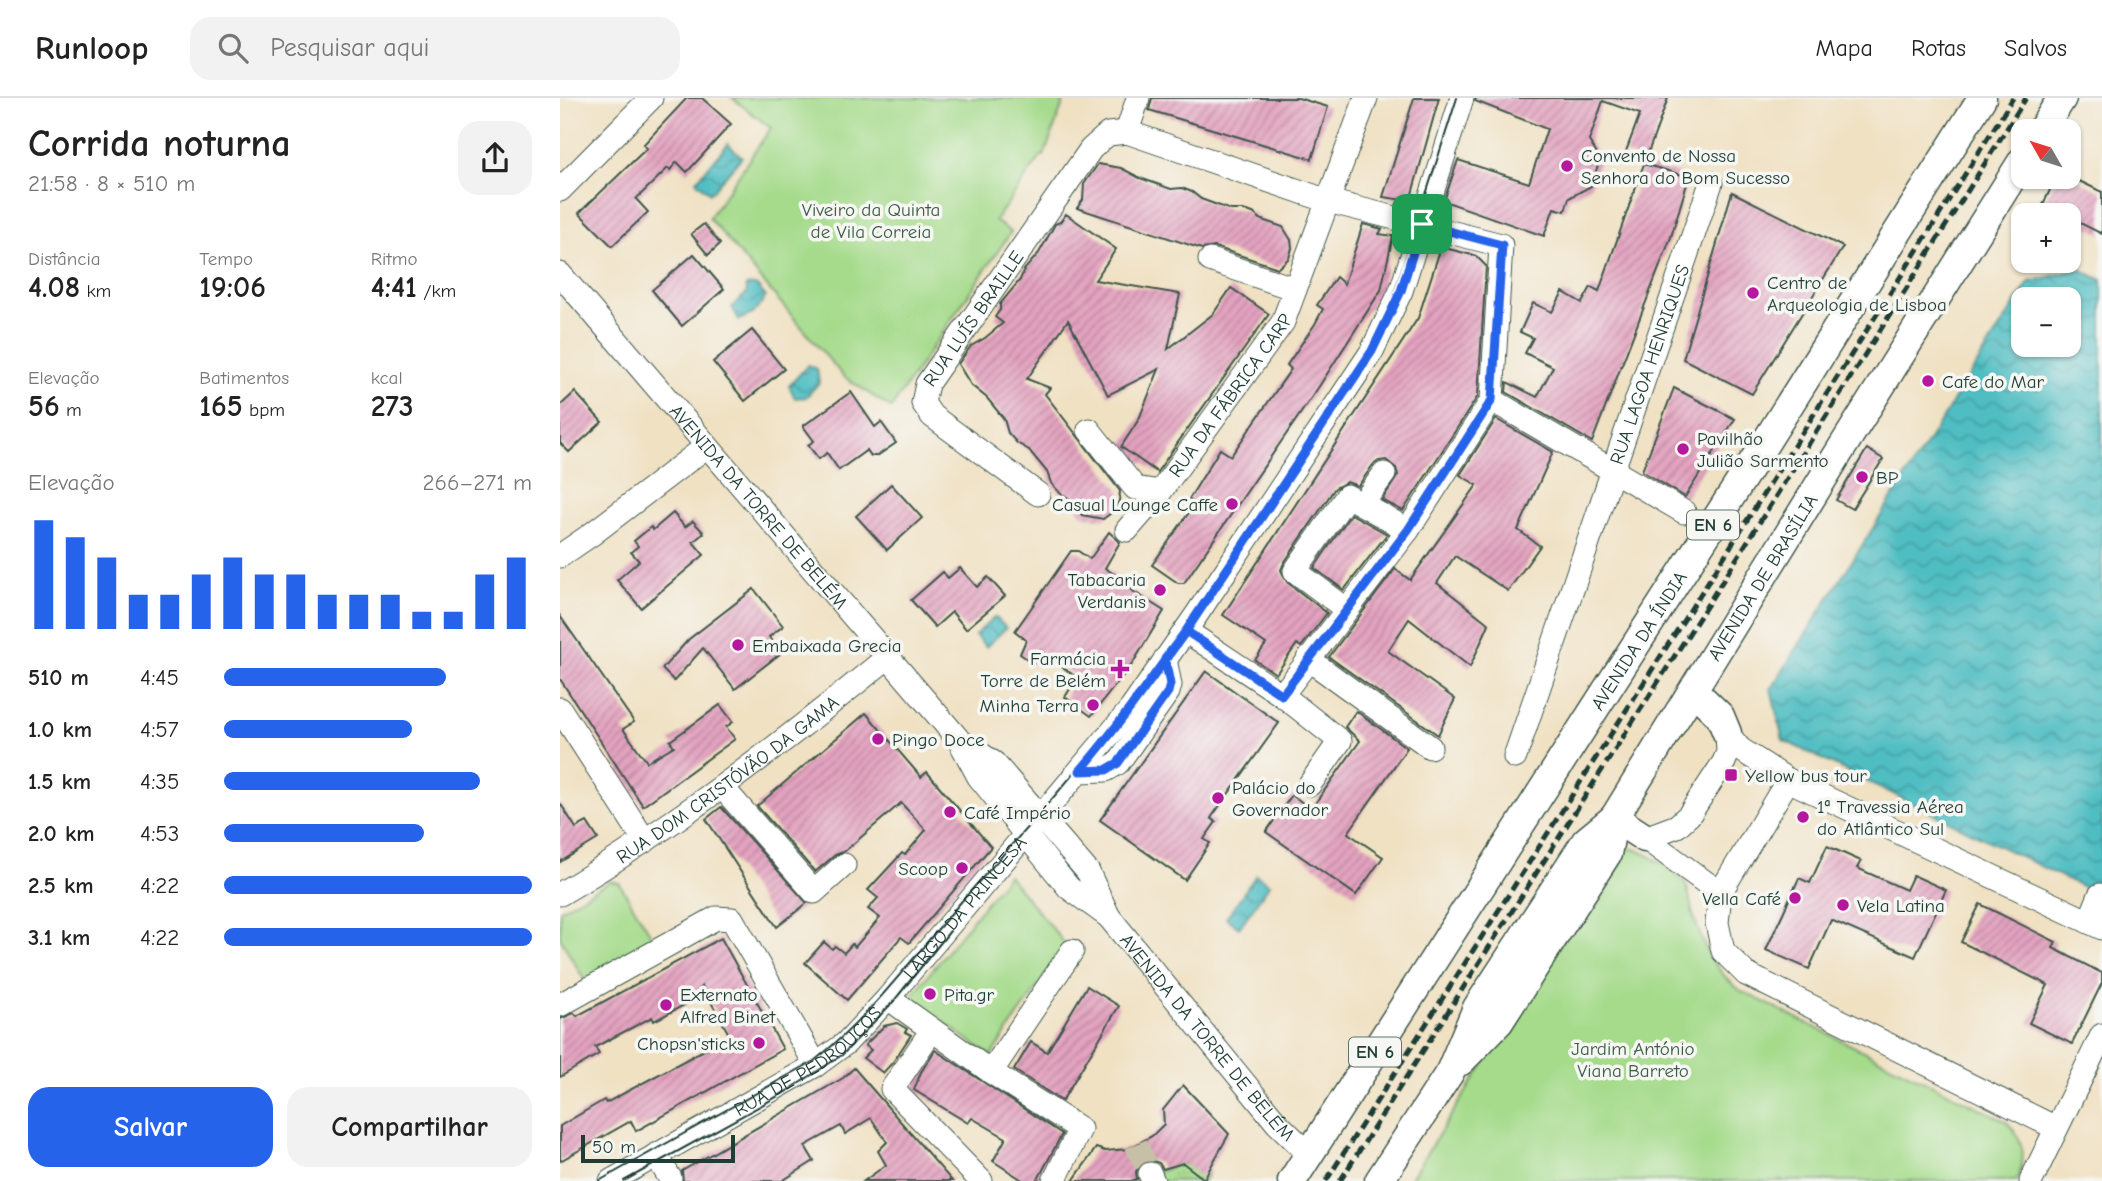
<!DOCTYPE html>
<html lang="pt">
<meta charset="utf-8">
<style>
:root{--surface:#fff;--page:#f2f2f2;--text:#222;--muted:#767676;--line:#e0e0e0;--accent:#2563eb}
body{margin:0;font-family:"Comic Neue",sans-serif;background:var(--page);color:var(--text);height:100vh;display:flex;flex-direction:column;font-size:26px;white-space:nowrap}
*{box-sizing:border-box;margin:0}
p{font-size:23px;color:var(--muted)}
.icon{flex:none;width:38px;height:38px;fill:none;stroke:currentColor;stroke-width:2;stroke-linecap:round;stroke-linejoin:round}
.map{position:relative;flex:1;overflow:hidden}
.drawer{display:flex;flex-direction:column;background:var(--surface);width:560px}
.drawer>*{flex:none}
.needle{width:46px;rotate:309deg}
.controls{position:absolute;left:1451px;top:21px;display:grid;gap:14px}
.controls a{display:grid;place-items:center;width:70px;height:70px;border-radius:14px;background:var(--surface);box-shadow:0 2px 5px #0004;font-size:35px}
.scale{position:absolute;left:21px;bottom:18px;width:154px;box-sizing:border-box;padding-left:7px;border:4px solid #1f3d34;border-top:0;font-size:19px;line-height:24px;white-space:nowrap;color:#1f3d34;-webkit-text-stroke:5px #f6f6f2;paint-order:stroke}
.pin{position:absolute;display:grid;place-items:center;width:60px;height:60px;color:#fff;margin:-30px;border-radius:14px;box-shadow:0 4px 10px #0006}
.round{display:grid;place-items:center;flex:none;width:74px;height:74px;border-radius:21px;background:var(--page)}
.summary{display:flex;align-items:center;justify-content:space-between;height:119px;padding:0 28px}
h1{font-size:38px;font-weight:600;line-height:52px}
.metrics{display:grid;grid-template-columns:repeat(3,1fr);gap:10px;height:119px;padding:7px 28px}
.metrics div{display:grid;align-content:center}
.metrics b{font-size:30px;font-weight:600}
.metrics small{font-size:19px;font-weight:400}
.metrics p{font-size:19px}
.chart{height:196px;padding:14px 28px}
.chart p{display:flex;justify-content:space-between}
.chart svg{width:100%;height:126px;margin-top:7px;stroke:var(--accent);stroke-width:6}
.primary-button{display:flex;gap:14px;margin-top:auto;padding:14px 28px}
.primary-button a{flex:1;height:80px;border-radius:21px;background:var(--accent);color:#fff;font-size:28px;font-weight:600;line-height:80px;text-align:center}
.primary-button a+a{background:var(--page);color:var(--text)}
ul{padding:0 28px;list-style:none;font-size:23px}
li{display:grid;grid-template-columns:112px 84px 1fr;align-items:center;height:52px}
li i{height:18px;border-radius:9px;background:var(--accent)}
header{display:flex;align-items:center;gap:42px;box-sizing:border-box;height:98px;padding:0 35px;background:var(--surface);border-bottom:2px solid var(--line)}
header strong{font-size:33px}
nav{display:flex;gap:38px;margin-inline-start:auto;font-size:24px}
.search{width:490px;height:63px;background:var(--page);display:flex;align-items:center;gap:18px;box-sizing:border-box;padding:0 24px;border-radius:21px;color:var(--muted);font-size:26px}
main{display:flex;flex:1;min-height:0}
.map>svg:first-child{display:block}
</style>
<header>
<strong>Runloop</strong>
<div class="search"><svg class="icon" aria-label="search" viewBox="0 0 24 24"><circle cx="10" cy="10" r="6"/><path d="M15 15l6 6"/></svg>Pesquisar aqui</div>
<nav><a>Mapa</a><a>Rotas</a><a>Salvos</a></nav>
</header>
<main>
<section class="drawer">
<div class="summary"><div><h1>Corrida noturna</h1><p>21:58 · 8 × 510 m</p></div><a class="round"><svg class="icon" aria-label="share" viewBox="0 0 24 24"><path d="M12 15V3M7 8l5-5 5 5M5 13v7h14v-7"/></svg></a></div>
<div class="metrics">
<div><p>Distância</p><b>4.08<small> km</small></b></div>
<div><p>Tempo</p><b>19:06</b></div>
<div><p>Ritmo</p><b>4:41<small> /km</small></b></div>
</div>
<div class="metrics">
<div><p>Elevação</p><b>56<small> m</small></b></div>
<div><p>Batimentos</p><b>165<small> bpm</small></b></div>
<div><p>kcal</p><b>273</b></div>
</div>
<div class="chart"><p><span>Elevação</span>266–271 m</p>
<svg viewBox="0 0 160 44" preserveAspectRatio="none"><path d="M5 44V6M15 44V12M25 44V19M35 44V32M45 44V32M55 44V25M65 44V19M75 44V25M85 44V25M95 44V32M105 44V32M115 44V32M125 44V38M135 44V38M145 44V25M155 44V19"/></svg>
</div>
<ul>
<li><b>510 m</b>4:45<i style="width:72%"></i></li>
<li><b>1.0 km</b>4:57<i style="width:61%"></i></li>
<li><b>1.5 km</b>4:35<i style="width:83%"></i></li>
<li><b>2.0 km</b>4:53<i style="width:65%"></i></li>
<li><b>2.5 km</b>4:22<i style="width:100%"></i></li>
<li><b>3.1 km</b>4:22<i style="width:100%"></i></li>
</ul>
<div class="primary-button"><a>Salvar</a><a>Compartilhar</a></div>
</section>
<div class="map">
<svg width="1542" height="1083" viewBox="0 0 1542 1083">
<defs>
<pattern id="grass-tufts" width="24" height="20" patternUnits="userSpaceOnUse" patternTransform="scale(1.75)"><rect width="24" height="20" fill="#a6db8c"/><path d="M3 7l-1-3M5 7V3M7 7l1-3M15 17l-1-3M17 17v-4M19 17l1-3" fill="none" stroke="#8ebd79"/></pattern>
<pattern id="water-waves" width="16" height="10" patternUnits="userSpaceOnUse" patternTransform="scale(1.75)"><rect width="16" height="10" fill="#4fbec3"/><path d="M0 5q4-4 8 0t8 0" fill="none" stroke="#419c9f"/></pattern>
<pattern id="building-hatch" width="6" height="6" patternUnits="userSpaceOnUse" patternTransform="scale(1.75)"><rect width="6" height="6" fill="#e4a3c0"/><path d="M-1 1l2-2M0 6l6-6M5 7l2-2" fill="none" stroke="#b8869d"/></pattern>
</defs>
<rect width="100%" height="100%" fill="#f6f6f2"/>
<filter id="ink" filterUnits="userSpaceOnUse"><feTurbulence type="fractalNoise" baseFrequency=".0143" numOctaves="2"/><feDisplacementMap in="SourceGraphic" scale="14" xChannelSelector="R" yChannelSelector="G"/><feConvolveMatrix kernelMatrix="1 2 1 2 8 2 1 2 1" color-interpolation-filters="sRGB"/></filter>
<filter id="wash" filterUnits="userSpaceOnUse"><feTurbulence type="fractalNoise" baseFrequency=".00686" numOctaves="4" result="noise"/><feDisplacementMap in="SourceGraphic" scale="28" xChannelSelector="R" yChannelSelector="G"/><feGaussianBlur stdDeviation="1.57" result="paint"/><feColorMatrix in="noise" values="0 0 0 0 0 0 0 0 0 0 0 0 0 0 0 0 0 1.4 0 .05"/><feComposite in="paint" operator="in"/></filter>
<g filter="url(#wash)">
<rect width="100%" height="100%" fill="#f0e1c3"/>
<polygon fill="url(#grass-tufts)" stroke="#628c60" stroke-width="2" points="623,1065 645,1077 648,1076 644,1083 571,1083"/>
<g fill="#a6db8c" stroke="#628c60" stroke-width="2">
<polygon points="172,0 505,0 484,58 482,57 435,123 451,134 331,310 283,278 149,120 211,30"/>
<path d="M1066,750C1079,749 1119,774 1125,785C1130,795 1130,807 1133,817C1143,848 1154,873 1181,893L1446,1023C1464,1042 1467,1058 1457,1083H849L1052,766L1060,754Z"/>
<polygon points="448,777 506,847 431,958 350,900"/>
<polygon points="50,783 59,785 98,848 26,885 0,840 0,812"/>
</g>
<g fill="url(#water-waves)" stroke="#377e7c" stroke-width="2" fill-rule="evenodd">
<polygon points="168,46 182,59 150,95 136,83"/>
<path d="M1519,171L1542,182V776L1533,794L1223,642L1211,591L1469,184ZM1463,201H1508V247H1463Z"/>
<polygon points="196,187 206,199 193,216 179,222 172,209 187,195 186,188"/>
<polygon points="248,267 257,271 259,285 246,299 235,300 229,288"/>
<polygon points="435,519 446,530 426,549 415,537"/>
<polygon points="696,777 710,786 679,830 666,820"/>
</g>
<g id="blocks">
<g fill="url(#building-hatch)">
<polygon points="127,0 142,0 171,26 127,74 117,64 110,72 108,70 76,101 88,114 52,148 19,115 87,50 83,47"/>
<polygon points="592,0 738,0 768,9 752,61 589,12"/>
<polygon points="854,0 879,0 850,103 823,99"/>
<polygon points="916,0 1108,0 1085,63 1065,56 1080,16 1043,3 1029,43 1040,61 1031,88 1009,100 1005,113 994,110 984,138 884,103 898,62 969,85 987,31 915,3"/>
<polygon points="538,66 561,70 580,80 611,91 622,90 632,94 641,101 671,112 683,112 693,115 702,122 723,129 731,142 732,150 729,160 718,170 655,149 642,151 517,110 523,102 524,86"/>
<polygon points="1084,66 1129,79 1111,139 1032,344 946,294 947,284 977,299 993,269 965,255 973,240 960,234 973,205 992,214 1003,194 1022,205 1031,189 1039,193"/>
<polygon points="1496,79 1511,79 1542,94 1542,136 1508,119 1508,117 1483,107"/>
<polygon points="1172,94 1283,149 1192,296 1123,261"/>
<polygon points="506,116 556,151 535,182 620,196 608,251 653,216 671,190 709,216 597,374 561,349 579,321 599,271 548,297 508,222 467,281 490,290 485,296 560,393 559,403 555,412 543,421 522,417 510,401 500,395 491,385 487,374 469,352 457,345 448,335 444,321 427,300 411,287 398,266 411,248 425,240 443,225 435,219 440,212 440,206 460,182 464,172 479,155 495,126 500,124"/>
<polygon points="144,126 160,146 148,157 131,136"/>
<polygon points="803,126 822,131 819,136 833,138 821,192 758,290 624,485 618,485 592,467 635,406 629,401 660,351 671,358 731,271 727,267 755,226 763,211 757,207 776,179 784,186"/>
<polygon points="881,149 916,158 926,168 918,298 843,413 822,402 838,377 836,370 826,362 819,363 813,367 798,388 787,384 775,390 724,465 721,472 727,484 767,515 741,549 737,546 716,576 695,562 706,546 663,517 858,220"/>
<polygon points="134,156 164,191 122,228 92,192"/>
<polygon points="192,232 224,271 185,303 153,264"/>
<polygon points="1114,290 1175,321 1125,399 1082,373"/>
<polygon points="15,294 42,324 9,354 0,345 0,308"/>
<polygon points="291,294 315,329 321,324 336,345 317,358 311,358 307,352 279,372 267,355 259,361 248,347 254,343 243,328"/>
<polygon points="936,321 993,354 958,432 980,448 948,493 895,458 877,485 929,526 910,569 849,521 828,553 895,601 878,637 769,559 835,471 850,482 917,387 900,377"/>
<polygon points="1307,351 1323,361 1292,411 1276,402"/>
<polygon points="331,386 362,420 327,452 296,418"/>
<polygon points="113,415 125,429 133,423 144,435 133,444 144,457 81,510 57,482 79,463 71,454 78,448 74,443 91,429 93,432"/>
<polygon points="791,416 827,436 784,492 754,470"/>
<polygon points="549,434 560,444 545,470 573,489 571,492 604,513 573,565 531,618 505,599 517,580 480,552 473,565 460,556 466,542 455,533 511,453 518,453 530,461"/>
<polygon points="400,470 417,489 428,479 445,498 406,531 392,514 375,529 351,502 383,474 388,480"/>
<polygon points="194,491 223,528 209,539 221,555 175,591 143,550 114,583 102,571 129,541"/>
<polygon points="0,518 74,624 63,631 87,664 114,648 110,643 160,607 173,624 166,629 175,641 83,708 0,581"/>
<polygon points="646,573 719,625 651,720 656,724 644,741 650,745 625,782 540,722"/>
<polygon points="796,613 847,650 788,735 823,759 796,797 706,734 732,697 751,711 800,643 785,629"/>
<polygon points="306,615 361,679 367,674 431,749 349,845 341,839 287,902 245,865 264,844 272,851 275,848 284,855 292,846 295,849 320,820 308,811 318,800 308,792 342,755 345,757 366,732 341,705 285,753 275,757 255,774 197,708"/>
<polygon points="0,705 16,730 27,724 38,741 0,764"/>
<polygon points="161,709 247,805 217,829 146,721"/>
<polygon points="1267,748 1301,763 1297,770 1346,792 1353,777 1386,792 1355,859 1271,822 1249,871 1206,852 1239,780 1250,785"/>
<polygon points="1420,806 1496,844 1493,850 1542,875 1542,885 1512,946 1469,925 1488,887 1401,844"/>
<polygon points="161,840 223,951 76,1033 71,1023 0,1063 0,1028 44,1002 46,1005 170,938 142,888 130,904 94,923 92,919 35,949 39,956 0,979 0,921 14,915 17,918"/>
<polygon points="527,888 559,908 502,1003 454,972 471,944 487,954"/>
<polygon points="337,925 347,931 345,934 351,937 333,964 323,975 303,960 311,952 305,947 324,928"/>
<polygon points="375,952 502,1036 477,1083 464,1083 433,1063 446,1040 412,1020 408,1025 354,992 361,974"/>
<polygon points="294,970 392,1083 304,1083 326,1067 318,1053 327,1044 311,1020 285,1036 281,1028 245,1048 254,1063 222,1083 123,1083 122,1073 283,980"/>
<polygon points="623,987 669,1036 644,1081 623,1065 603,1071 599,1065 591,1062 579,1067 576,1074 577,1081 571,1083 513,1083 536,1050 545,1053 568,1051 592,1038 604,1026 603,1012"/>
</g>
</g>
</g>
<g filter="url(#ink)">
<use href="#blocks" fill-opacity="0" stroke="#3e5649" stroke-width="2"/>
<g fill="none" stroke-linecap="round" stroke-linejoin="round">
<polyline stroke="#c6c0a6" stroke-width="23" stroke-dasharray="23 11" stroke-linecap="butt" points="576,1046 590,1076"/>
<g stroke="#3e5649" stroke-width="25">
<g id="minor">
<polyline points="567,34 578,0"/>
<polyline points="0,92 91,0"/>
<polyline points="650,162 735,191"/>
<path id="s1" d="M0,176L399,642L419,679L509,790L549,819"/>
<polyline points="932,302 1124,414"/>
<polyline points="529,332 575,390 600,394"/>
<path id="s2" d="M478,396L372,318L363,305L367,286L531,51L548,36L567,34L768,103L941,147L932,302L848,432L722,597"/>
<polyline points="802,406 824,376"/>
<path id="s3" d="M567,432L600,394L723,224L806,0"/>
<polyline points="0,458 32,436 147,348"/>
<polyline points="786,511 735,473 787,398 848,432"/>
<polyline points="626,533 722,597 780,643 750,686"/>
<polyline points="748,561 870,649"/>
<polyline points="0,611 85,743"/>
<polyline points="1167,635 1180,651 1228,682 1542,830"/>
<path id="s4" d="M404,645L434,665L528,774L549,819L717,1025L749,1056"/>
<path id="s5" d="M955,659L1151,85"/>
<polyline points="520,673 546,672 558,665 608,594 610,587 605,561"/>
<polyline points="1228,682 1160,795 1157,825 1163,853 1186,876 1496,1030"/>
<polyline points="163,690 254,794 284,767"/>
<polyline points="1085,740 1117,728 1129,717 1164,664 1168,654 1167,635"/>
<polyline points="1085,740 1160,795"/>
<path id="s6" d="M0,796C117,727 223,645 328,559"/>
<polyline points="1529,824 1540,797"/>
<polyline points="328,900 431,974 520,1031 494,1083"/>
<polyline points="0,907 156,820 172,821 256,967"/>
<polyline points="372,932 332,991 421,1083"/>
<polyline points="431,974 512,853"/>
<polyline points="96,1057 110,1080"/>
<polyline points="590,1076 593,1083"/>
<path id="s7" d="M51,1083L256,967L286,945L328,900L571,611L637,516L812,253L841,193L902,0"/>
<polyline points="1471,1083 1542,937"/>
</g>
</g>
<g stroke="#3e5649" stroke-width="31">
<g id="major">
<polyline points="1481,33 1502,0"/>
<polyline points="1134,593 1160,618 1167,635"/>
<polyline points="1054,720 1085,740"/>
<polyline points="901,963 939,924 1047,756 1054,720"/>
<path id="s8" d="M732,1083L1207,342L1422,0"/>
<path id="s9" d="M819,1083L890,974L917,910L1026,743L1054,720L1278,356L1463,62"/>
</g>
</g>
<use href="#minor" stroke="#fff" stroke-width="23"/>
<use href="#major" stroke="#fff" stroke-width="28"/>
<g stroke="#1f3d34" stroke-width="2">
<path d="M39,1083L254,963C311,918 353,859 401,804C458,739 517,676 568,607C654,493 729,370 808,251L829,213L833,199L897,0"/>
<polyline points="64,1083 229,992 282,957 333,904 390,833"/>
</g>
<g stroke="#1f3d34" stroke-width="5" stroke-dasharray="10 5" stroke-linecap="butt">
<polyline points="766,1083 1162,462 1453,0"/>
<polyline points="780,1083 1172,468 1466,0"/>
</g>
</g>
</g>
<g fill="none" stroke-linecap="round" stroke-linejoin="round" filter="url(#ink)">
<g stroke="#fff" stroke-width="14">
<path id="route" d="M862,126L841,193L812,253L626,533C592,580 558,629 520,673L546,672L558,665L608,594L610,586L605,561L626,533L722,597L848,432L932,302L942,147L862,126"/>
</g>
<use href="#route" stroke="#2563eb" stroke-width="9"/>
</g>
<g fill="#b5179e" stroke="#f6f6f2" stroke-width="2.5">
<circle cx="1007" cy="68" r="7"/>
<circle cx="1193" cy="195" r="7"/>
<circle cx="1368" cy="283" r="7"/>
<circle cx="1123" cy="351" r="7"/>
<circle cx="1302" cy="379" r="7"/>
<circle cx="672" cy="406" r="7"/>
<circle cx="600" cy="492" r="7"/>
<circle cx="178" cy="547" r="7"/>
<path d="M556.5 560.5h7v7h7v7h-7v7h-7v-7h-7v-7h7z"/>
<circle cx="533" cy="607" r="7"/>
<circle cx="318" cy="641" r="7"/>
<rect x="1164" y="670" width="14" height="14" rx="3.5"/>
<circle cx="658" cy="700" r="7"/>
<circle cx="390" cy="714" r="7"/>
<circle cx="1243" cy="719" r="7"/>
<circle cx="402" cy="770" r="7"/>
<circle cx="1235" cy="800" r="7"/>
<circle cx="1283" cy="807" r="7"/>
<circle cx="370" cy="896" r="7"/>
<circle cx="106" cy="907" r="7"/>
<circle cx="199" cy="945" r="7"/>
</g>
<g text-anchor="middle" stroke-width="7" stroke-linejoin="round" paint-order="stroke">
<g fill="#f6f6f2" stroke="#60746d" stroke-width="2">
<rect x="1127" y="412.5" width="52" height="29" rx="5"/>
<rect x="789" y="939.5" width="52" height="29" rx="5"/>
</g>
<g font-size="18" font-weight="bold" fill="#1f3d34">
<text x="1153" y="433">EN 6</text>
<text x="815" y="960">EN 6</text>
</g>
<g font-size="19" fill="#1f3d34" stroke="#f6f6f2" text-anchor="start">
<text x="1021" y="64">Convento de Nossa<tspan x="1021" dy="22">Senhora do Bom Sucesso</tspan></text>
<text x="1207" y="191">Centro de<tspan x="1207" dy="22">Arqueologia de Lisboa</tspan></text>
<text x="1382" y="290">Cafe do Mar</text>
<text x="1137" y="347">Pavilhão<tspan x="1137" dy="22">Julião Sarmento</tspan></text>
<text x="1316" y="386">BP</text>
<text x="658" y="413" text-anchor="end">Casual Lounge Caffe</text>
<text x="586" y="488" text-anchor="end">Tabacaria<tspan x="586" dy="22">Verdanis</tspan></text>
<text x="192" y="554">Embaixada Grecia</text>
<text x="546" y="567" text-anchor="end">Farmácia<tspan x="546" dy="22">Torre de Belém</tspan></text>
<text x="519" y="614" text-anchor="end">Minha Terra</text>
<text x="332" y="648">Pingo Doce</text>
<text x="1185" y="684">Yellow bus tour</text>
<text x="672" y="696">Palácio do<tspan x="672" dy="22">Governador</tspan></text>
<text x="1257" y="715">1ª Travessia Aérea<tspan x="1257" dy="22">do Atlântico Sul</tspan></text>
<text x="404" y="721">Café Império</text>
<text x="388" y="777" text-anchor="end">Scoop</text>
<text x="1221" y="807" text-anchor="end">Vella Café</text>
<text x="1297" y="814">Vela Latina</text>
<text x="120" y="903">Externato<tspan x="120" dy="22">Alfred Binet</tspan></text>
<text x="384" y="903">Pita.gr</text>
<text x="185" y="952" text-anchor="end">Chopsn'sticks</text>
</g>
<g font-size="19" fill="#3a5d46" stroke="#f6f6f2">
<text x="311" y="118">Viveiro da Quinta<tspan x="311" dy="22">de Vila Correia</tspan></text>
<text x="1073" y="957">Jardim António<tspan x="1073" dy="22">Viana Barreto</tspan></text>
</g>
<g font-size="19" fill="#1f3d34" stroke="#f6f6f2">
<text dy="7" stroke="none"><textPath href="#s2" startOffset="247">RUA LUÍS BRAILLE</textPath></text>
<text dy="7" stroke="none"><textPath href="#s5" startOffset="415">RUA LAGOA HENRIQUES</textPath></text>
<text dy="7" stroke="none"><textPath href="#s3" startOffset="170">RUA DA FÁBRICA CARP</textPath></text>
<text dy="7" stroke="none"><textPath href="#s1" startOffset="306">AVENIDA DA TORRE DE BELÉM</textPath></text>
<text dy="7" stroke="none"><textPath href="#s9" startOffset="718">AVENIDA DE BRASÍLIA</textPath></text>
<text dy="7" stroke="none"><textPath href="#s8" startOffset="642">AVENIDA DA ÍNDIA</textPath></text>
<text dy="7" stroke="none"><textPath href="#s6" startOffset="203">RUA DOM CRISTÓVÃO DA GAMA</textPath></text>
<text dy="7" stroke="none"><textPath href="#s7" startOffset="453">LARGO DA PRINCESA</textPath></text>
<text dy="7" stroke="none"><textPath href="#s4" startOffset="385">AVENIDA DA TORRE DE BELÉM</textPath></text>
<text dy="7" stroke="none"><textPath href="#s7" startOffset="231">RUA DE PEDROUÇOS</textPath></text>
</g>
</g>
</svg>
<div class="controls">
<a><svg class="needle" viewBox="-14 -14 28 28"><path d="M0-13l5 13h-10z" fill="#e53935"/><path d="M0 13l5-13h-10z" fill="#767676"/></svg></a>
<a>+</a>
<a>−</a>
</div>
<div class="scale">50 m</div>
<div class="pin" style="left:862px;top:126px;background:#1e9e55"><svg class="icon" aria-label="arrive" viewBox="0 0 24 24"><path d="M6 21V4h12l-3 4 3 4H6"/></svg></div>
</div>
</main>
